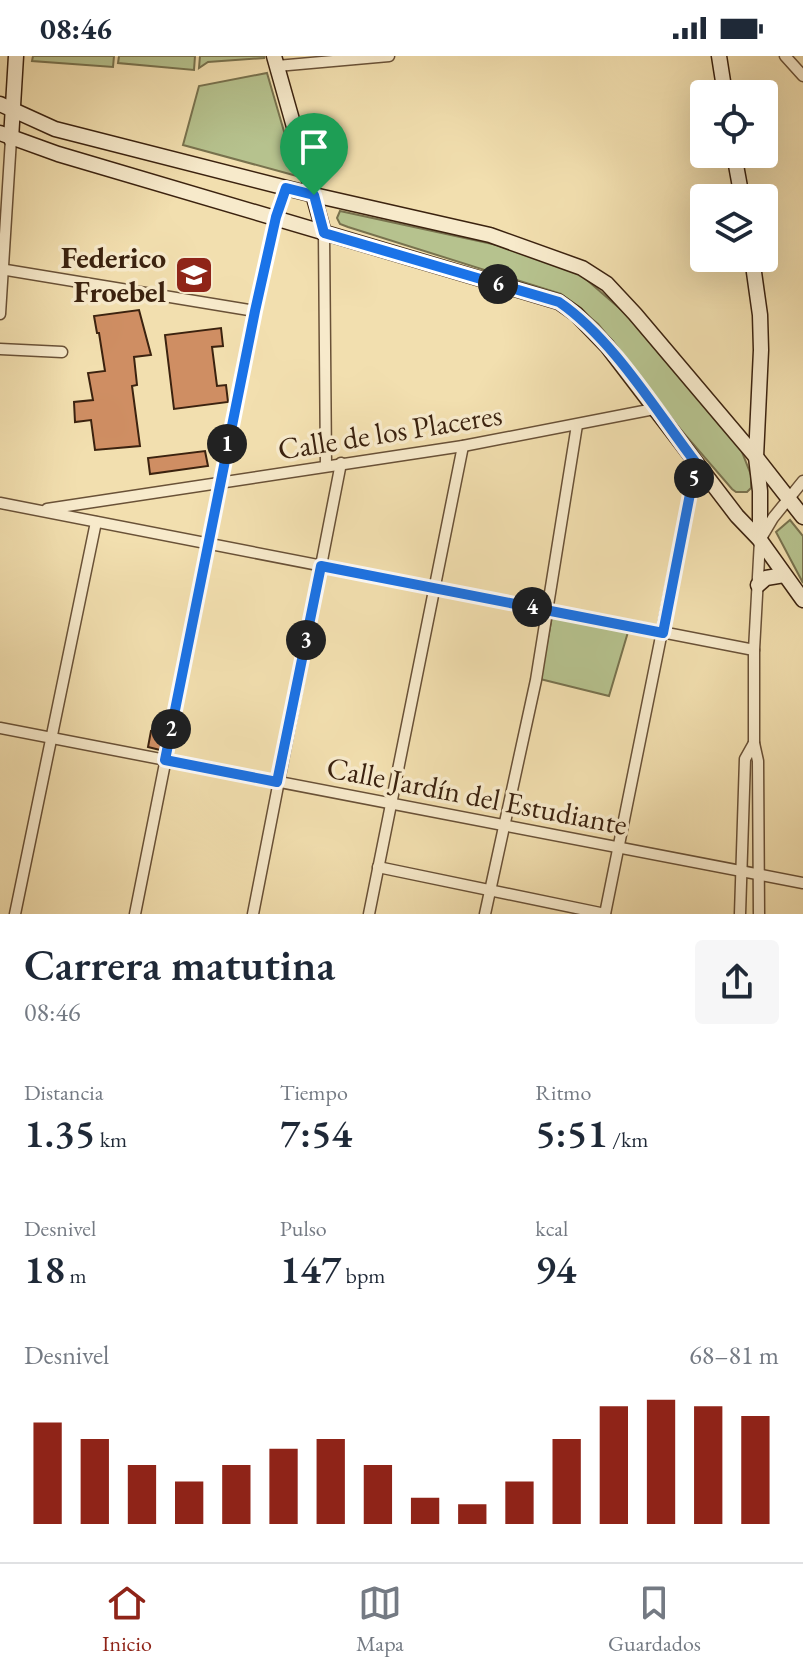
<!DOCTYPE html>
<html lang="es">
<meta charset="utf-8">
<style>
:root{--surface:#fff;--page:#f6f6f7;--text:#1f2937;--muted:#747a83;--line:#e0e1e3;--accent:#8f2418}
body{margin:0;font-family:"EB Garamond",serif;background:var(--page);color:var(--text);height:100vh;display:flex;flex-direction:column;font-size:30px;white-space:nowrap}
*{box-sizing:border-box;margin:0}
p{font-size:26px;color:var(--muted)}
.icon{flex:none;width:44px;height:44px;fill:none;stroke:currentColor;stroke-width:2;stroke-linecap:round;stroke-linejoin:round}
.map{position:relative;height:858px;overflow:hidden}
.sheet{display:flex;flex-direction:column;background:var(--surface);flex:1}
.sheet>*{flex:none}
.controls{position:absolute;left:690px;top:24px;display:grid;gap:16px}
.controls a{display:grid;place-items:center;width:88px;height:88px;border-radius:8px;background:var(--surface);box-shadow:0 8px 32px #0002;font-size:40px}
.pin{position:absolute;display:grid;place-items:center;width:68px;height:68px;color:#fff;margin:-82px -34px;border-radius:50% 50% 50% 0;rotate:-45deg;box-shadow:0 0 8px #0007}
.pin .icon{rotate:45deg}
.km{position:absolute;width:40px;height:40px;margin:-20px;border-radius:50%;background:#222;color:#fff;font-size:22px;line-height:40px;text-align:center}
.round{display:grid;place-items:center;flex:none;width:84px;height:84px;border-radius:8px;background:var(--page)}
.head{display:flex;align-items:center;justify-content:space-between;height:136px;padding:0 24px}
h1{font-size:44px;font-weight:600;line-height:60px}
.figures{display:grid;grid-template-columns:repeat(3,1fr);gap:12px;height:136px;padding:8px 24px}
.figures div{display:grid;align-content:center}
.figures b{font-size:40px;font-weight:600}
.figures small{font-size:22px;font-weight:400}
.figures p{font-size:22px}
.chart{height:224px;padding:16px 24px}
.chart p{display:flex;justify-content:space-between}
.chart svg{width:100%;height:144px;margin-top:8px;stroke:var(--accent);stroke-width:6}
.status{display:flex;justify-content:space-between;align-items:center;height:56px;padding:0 40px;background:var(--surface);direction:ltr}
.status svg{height:22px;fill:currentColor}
.menu{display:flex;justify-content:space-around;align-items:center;height:112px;border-top:2px solid var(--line);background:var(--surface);font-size:22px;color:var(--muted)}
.menu a{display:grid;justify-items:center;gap:4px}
.menu .selected{color:var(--accent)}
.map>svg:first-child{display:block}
</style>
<div class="status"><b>08:46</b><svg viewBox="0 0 49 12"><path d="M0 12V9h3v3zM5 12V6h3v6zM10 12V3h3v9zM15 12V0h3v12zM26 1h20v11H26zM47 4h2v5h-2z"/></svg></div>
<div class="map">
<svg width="803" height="858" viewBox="0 0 803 858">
<rect width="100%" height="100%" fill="#f2dfaf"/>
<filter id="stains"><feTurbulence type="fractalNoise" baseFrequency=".0025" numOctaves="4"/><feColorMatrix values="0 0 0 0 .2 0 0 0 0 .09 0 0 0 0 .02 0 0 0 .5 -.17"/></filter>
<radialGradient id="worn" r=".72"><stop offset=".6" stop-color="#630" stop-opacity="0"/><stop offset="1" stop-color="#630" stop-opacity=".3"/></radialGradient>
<g fill="#b6c28e" stroke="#78724e" stroke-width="2">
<polygon points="33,0 114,0 113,11 32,5"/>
<polygon points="119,0 195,0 194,14 118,7"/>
<polygon points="200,0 264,0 264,2 208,6 199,12"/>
<polygon points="267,17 297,120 183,89 199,30"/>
<polygon points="340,155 497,189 580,218 633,264 740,391 751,419 751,432 747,436 736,436 732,433 655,344 630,307 598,268 561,238 348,171 340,168 337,162"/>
<polygon points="790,464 803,480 803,527 776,476"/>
<polygon points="552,561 628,576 609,640 540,623"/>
</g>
<g fill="#cf8e63" stroke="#3b220f" stroke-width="2">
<polygon points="139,254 151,299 134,301 137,329 132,330 140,390 95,394 91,364 75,366 74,346 93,344 88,317 105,315 99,277 97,277 94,260"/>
<polygon points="221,272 223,290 212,291 217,330 226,329 228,346 174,353 165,279"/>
<polygon points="205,395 208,410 150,418 148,402"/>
<polygon points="151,675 163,677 160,694 148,691"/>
</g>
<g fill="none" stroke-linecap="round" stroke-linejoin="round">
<g stroke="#695137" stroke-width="13">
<g id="street">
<polyline points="785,0 803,20"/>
<polyline points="277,10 389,0"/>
<polyline points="324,177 326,410"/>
<polyline points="0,213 255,255"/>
<polyline points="0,258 11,83"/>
<polyline points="0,293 62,296"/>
<polyline points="0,447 754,594"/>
<polyline points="47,453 463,390 654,353"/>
<polyline points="0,672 803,827"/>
<polyline points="378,811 605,858"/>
<polyline points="15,858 96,466"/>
<polyline points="135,858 255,255 276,161 286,132"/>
<polyline points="253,858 341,407"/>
<polyline points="369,858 463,390"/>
<polyline points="485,858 536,624 577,369"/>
<polyline points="605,858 696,407"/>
<polyline points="740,858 745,703 754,687"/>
<polyline points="759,858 758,705 754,687 754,594 760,484 773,462 803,425"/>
</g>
</g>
<g stroke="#3b220f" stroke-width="17">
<g id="secondary">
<polyline points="274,0 324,177"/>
<polyline points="719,0 725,38"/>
<polyline points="0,48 55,73 314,139 490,179 582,212 607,228 635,258 756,401 803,461"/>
<polyline points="0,77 58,98 559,246 576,258 607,290 737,460 760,484 803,544"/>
<polyline points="11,83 16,0"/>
<polyline points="734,98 742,142"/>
<polyline points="752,202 760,259 761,294 756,401 760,435 760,484"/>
<polyline points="758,529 766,522 784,519"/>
</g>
</g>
<use href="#street" stroke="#f7eacb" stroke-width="10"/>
<use href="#secondary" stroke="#f7eacb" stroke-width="14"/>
</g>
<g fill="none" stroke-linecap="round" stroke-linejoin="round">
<g stroke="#fff" stroke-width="16">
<path id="route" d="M286,132L314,139L324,177L559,246C613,283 656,355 696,407L663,577L321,510L277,726L165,704L255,255L276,161Z"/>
</g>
<use href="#route" stroke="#1a73e8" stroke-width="10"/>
</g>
<defs>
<g id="school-square" transform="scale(2)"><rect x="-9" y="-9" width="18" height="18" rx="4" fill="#8f2418" stroke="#f7eacb"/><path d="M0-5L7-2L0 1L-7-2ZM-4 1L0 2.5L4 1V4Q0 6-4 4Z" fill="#fff"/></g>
</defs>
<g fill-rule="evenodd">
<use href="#school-square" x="194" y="219"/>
</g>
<g text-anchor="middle" stroke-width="7" stroke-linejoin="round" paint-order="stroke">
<g font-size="30" font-weight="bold" fill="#3b220f" stroke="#f7eacb" text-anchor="end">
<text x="166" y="212">Federico<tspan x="166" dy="34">Froebel</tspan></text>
</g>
<g font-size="30" fill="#3b220f" stroke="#f7eacb">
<text transform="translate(390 376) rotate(-9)" y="10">Calle de los Placeres</text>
<text transform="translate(477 740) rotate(11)" y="10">Calle Jardín del Estudiante</text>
</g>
</g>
<rect width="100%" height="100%" filter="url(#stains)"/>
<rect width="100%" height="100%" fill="url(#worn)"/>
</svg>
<div class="controls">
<a><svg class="icon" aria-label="locate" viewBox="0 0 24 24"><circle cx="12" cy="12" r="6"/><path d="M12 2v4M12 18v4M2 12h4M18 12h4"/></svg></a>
<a><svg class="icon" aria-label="layers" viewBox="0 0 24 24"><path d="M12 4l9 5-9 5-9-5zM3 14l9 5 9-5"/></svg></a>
</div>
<div class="pin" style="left:314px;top:139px;background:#1e9e55"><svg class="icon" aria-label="arrive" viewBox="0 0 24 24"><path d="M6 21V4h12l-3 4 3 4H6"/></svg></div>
<b class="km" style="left:227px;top:388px">1</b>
<b class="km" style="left:171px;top:673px">2</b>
<b class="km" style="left:306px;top:584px">3</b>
<b class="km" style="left:532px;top:551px">4</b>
<b class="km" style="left:694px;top:422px">5</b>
<b class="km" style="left:498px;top:228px">6</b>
</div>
<section class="sheet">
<div class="head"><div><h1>Carrera matutina</h1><p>08:46</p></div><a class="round"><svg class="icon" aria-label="share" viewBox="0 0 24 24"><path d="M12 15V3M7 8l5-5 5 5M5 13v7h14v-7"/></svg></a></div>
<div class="figures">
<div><p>Distancia</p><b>1.35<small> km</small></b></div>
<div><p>Tiempo</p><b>7:54</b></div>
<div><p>Ritmo</p><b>5:51<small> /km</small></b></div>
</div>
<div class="figures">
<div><p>Desnivel</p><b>18<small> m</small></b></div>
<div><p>Pulso</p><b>147<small> bpm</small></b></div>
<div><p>kcal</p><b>94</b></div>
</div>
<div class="chart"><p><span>Desnivel</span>68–81 m</p>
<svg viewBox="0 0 160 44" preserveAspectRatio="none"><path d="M5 44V13M15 44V18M25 44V26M35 44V31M45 44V26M55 44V21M65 44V18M75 44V26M85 44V36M95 44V38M105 44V31M115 44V18M125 44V8M135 44V6M145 44V8M155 44V11"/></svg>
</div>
</section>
<nav class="menu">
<a class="selected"><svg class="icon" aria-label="home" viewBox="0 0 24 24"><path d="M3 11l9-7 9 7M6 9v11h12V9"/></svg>Inicio</a>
<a><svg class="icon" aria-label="map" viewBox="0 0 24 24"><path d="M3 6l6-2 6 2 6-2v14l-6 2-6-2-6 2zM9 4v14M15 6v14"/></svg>Mapa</a>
<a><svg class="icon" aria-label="saved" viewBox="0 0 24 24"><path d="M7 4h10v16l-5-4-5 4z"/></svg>Guardados</a>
</nav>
